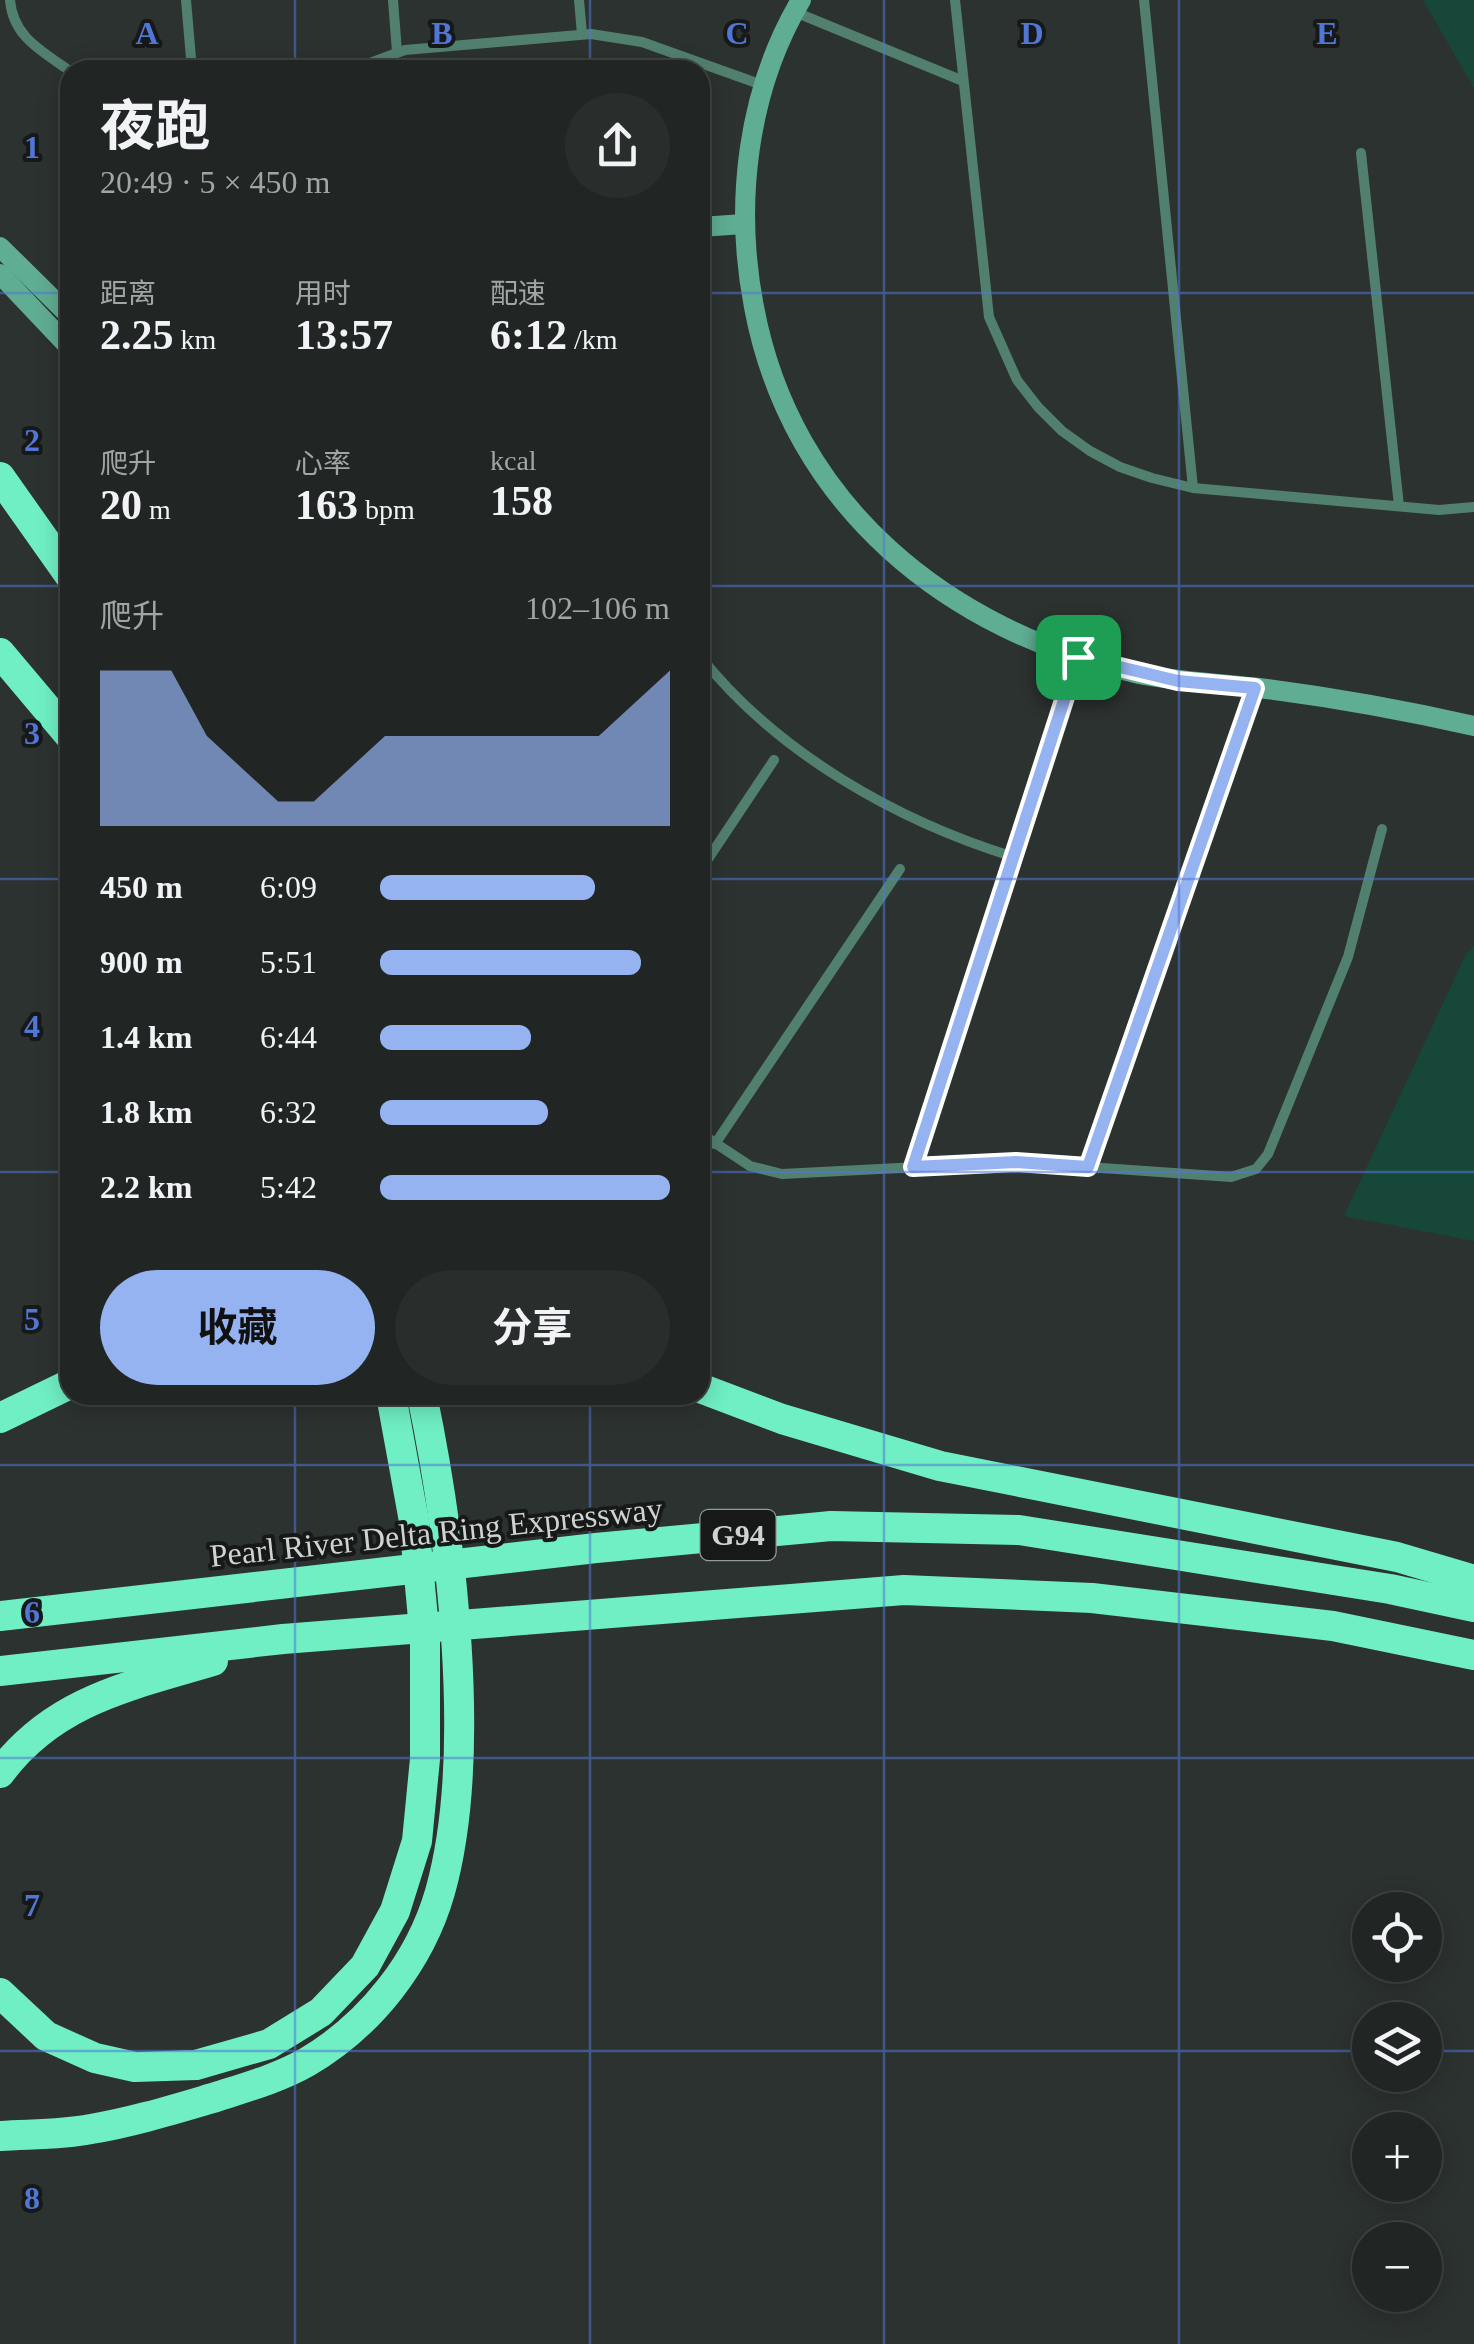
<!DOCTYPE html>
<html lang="zh">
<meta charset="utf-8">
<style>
:root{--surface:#212624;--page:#292e2c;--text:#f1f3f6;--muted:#a2a5a6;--line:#3e4341;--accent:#95b2f1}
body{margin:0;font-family:"Times New Roman","Noto Sans SC",serif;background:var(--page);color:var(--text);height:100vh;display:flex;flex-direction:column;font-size:38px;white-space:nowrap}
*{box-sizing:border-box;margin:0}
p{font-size:32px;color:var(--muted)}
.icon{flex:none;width:55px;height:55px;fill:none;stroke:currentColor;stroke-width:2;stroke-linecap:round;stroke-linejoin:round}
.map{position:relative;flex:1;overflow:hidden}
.sheet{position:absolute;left:60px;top:60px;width:650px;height:1345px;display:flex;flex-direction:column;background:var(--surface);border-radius:30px;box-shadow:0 5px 25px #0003,0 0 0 2px var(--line)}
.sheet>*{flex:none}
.buttons{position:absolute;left:1352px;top:1892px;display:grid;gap:20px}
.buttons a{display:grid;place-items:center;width:90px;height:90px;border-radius:50%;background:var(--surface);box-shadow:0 5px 25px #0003,0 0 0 2px var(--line);font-size:50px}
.pin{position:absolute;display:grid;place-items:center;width:85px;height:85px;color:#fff;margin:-42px;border-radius:20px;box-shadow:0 5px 15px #0006}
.round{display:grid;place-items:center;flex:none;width:105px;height:105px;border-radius:52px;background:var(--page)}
.overview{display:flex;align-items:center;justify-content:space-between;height:170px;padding:0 40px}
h1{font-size:55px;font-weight:700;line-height:75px}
.metrics{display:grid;grid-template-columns:repeat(3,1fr);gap:15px;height:170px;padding:10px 40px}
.metrics div{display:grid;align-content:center}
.metrics b{font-size:42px;font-weight:700}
.metrics small{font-size:28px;font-weight:400}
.metrics p{font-size:28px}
.chart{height:280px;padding:20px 40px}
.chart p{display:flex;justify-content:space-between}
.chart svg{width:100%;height:180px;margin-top:10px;fill:var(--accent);opacity:.7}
.action{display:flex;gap:20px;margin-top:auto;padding:20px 40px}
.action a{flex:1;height:115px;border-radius:60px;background:var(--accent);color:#111;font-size:40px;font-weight:700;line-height:115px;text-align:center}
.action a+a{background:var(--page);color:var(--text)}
ul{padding:0 40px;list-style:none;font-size:32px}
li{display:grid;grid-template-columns:160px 120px 1fr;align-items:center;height:75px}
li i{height:25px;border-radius:12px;background:var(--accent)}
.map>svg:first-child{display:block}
</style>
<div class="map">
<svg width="1474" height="2344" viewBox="0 0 1474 2344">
<rect width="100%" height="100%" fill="#2c3230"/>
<g fill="#174738">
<polygon points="1423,0 1474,0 1474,88"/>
<polygon points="1474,946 1474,1241 1344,1216 1466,954"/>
</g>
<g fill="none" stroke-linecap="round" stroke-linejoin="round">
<g stroke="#52806f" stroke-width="10">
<path d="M10,0C13,37 42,51 70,71"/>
<polyline points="186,0 192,70"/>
<polyline points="393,0 397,52"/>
<polyline points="579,0 582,34"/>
<polyline points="955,0 989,317 1017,380 1038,407 1062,431 1090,451 1120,467 1152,478 1193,488 1439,510 1474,507"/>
<polyline points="1144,0 1193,488"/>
<polyline points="795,12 963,81"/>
<polyline points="351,70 405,50 591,34 642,42 765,86"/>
<polyline points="1361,153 1399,506"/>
<path d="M700,656C777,753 897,821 1014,857"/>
<polyline points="700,871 774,760"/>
<polyline points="700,1133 750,1166 782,1174 1016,1162 1231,1177 1256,1169 1268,1154 1348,957 1382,829"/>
<polyline points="715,1144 900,869"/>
<polyline points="913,1167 1078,657"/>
<polyline points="1088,1167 1255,688"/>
</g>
<g stroke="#5fad92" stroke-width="20">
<path d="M801,0C747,91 734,204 754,307C791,505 948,632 1139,674C1179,682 1219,683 1259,688C1331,697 1403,710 1474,726"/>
<polyline points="700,227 744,224"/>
<polyline points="0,247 70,316"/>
<polyline points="0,274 70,348"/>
</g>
<g stroke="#70efc4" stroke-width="30">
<polyline points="0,477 70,576"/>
<polyline points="0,653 70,736"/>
<polyline points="700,1388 782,1419 940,1466 1397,1557 1474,1580"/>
<polyline points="0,1418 70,1384"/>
<polyline points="0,1616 596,1548 831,1526 1019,1530 1390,1589 1474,1607"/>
<polyline points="0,1671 283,1639 904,1590 1092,1598 1333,1626 1474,1655"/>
<path d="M0,1773C54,1700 130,1686 213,1661"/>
<polyline points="0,1993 46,2036 95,2058 135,2067 196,2065 269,2044 321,2012 365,1966 395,1911 417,1841 425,1759 425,1640 414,1521 391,1395"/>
<path d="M0,2136C30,2134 61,2135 91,2129C133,2122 175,2109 216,2097C247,2087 279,2078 307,2062C370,2025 420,1962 440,1892C479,1754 451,1535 422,1395"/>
</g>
</g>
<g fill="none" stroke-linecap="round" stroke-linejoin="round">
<g stroke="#fff" stroke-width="20">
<polygon id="route" points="1078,657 1178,681 1255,688 1088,1167 1016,1162 913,1167"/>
</g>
<use href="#route" stroke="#95b2f1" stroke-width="12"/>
</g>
<path fill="none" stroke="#5276d6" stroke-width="2.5" stroke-opacity="0.55" d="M295,0V70M590,0V70M884,0V2344M1179,0V2344M0,293H70M700,293H1474M0,586H70M700,586H1474M0,879H70M700,879H1474M0,1172H70M700,1172H1474M295,1395V2344M590,1395V2344M0,1465H1474M0,1758H1474M0,2051H1370M1425,2051H1474"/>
<g text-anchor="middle" stroke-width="8" stroke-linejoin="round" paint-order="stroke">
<rect fill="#161918" stroke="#979a9a" stroke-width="2.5" x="700.5" y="1510" width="75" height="50" rx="8"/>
<g font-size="30" font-weight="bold" fill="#ced2d1">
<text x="738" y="1545">G94</text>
</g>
<g font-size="32" fill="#ced2d1" stroke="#161918">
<text transform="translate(436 1532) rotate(-6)" y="11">Pearl River Delta Ring Expressway</text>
</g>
</g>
<g font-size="32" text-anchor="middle" font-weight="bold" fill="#5276d6" stroke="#161918" stroke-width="8" stroke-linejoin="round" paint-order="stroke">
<text x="147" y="44">A</text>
<text x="442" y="44">B</text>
<text x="737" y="44">C</text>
<text x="1032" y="44">D</text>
<text x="1327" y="44">E</text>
<text x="32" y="158">1</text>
<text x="32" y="451">2</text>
<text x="32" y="744">3</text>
<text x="32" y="1037">4</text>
<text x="32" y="1330">5</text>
<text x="32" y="1623">6</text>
<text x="32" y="1916">7</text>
<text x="32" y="2209">8</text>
</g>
</svg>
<div class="buttons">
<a><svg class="icon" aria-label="locate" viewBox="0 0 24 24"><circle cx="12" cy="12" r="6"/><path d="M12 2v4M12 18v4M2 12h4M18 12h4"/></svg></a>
<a><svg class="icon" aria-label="layers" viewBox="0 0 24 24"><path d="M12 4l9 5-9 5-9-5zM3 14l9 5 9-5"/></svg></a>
<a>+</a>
<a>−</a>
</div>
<div class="pin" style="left:1078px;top:657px;background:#1e9e55"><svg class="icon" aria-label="arrive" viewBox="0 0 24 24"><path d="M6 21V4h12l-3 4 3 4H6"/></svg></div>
<section class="sheet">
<div class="overview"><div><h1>夜跑</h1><p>20:49 · 5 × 450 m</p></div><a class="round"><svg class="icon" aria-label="share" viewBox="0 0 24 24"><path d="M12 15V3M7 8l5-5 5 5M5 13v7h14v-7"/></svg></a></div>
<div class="metrics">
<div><p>距离</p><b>2.25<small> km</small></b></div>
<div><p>用时</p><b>13:57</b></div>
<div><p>配速</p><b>6:12<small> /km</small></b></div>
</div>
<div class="metrics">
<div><p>爬升</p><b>20<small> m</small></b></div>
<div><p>心率</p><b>163<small> bpm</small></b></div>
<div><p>kcal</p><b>158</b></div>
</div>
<div class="chart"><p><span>爬升</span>102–106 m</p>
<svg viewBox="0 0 160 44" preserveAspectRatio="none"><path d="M0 44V6L10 6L20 6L30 22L40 30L50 38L60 38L70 30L80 22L90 22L100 22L110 22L120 22L130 22L140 22L150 14L160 6V44z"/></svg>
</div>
<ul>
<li><b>450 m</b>6:09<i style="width:74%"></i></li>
<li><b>900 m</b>5:51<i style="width:90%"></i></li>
<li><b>1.4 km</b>6:44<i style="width:52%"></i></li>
<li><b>1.8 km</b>6:32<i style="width:58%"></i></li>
<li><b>2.2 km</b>5:42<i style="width:100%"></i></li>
</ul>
<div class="action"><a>收藏</a><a>分享</a></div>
</section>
</div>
